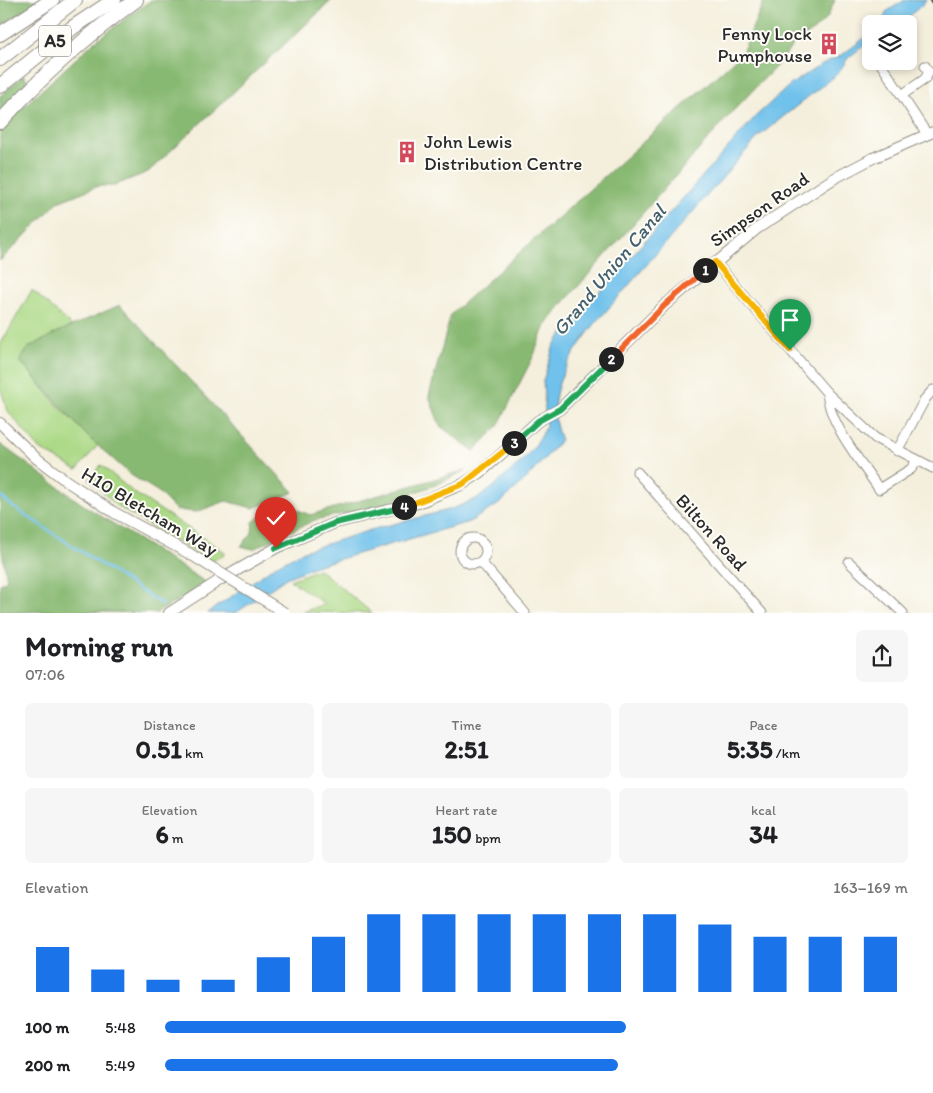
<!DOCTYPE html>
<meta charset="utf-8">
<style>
:root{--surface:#fff;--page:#f6f6f6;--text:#202124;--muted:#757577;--accent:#1a73e8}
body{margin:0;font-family:Itim,sans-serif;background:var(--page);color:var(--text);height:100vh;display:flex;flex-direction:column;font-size:19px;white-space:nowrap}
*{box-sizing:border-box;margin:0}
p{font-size:16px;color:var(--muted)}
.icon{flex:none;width:28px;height:28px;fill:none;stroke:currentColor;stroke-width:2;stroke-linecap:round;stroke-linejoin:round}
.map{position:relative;height:613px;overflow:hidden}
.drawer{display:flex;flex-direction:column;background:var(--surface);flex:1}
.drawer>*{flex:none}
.controls{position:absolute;left:862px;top:15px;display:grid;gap:10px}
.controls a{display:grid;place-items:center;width:55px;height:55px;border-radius:8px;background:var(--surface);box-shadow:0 2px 8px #0003;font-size:25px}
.pin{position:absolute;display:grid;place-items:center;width:42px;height:42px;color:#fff;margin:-51px -21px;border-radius:50% 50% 50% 0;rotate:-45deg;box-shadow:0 0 5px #0007}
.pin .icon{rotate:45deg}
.km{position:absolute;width:25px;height:25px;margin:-12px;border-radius:50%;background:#222;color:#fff;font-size:14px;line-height:25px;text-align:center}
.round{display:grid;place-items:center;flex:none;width:52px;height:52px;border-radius:8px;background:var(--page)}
.overview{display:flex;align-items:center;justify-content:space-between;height:85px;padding:0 25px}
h1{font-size:28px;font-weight:700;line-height:38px}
.figures{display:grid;grid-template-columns:repeat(3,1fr);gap:8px;height:85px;padding:5px 25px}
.figures div{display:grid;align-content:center;border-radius:8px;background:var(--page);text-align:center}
.figures b{font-size:25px;font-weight:700}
.figures small{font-size:14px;font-weight:400}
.figures p{font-size:14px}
.chart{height:140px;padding:10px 25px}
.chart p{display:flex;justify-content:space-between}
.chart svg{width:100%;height:90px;margin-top:5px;stroke:var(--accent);stroke-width:6}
ul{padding:0 25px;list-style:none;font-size:16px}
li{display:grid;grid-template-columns:80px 60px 1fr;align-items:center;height:38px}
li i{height:12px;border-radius:6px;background:var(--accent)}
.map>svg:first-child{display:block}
</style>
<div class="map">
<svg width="933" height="613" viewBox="0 0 933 613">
<rect width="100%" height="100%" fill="#fdfcf7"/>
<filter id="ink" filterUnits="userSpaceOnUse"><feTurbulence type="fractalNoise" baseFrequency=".02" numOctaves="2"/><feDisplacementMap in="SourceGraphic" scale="10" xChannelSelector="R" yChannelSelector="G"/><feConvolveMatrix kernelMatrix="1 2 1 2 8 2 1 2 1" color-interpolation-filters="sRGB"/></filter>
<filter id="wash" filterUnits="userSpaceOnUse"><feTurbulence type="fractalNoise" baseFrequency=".0096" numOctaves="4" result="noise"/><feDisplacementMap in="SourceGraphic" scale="20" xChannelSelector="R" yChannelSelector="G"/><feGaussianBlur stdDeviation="1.12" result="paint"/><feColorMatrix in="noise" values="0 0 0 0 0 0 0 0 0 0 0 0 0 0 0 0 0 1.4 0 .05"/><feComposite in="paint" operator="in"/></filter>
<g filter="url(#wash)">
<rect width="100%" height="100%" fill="#f4efdc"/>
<g fill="#abd985" stroke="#6b8258">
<polygon points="32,290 73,327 58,332 20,361 60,408 98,445 77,470 38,448 8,411 0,387 0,345"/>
<polygon points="101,465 133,492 226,553 211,562 117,506 89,479"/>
<polygon points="319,569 372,613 301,612 325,604 290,580"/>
</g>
<g fill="#88b972" stroke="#5a724e">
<polygon points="0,0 41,0 0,26"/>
<polygon points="151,0 332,0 148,172 113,186 98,186 58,202 0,261 0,132 9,120 94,42"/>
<polygon points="764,0 835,0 827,18 812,32 793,44 783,59 733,111 560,307 543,330 534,355 498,426 474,451 440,426 429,396 451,314 742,53"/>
<polygon points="24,75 27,80 24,90 0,114 0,96"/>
<polygon points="120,305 294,492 253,508 226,501 196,512 176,510 157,491 131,475 88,437 20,361 28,348 58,332"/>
<polygon points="0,444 82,504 207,583 157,613 45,611 0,613 0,584 7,580 0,541"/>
<polygon points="466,470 438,484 374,507 315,520 253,549 241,546 252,533 253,522 263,514 290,507 310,515"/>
</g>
<g fill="#6fc1eb" stroke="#4d768b">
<polygon points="905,0 927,0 901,24 882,24 886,12"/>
<path d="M871,33V40L848,58L838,73L759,136L594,325C568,359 542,396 561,440L528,477L499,504L469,522L315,566L286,578L236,613H208L275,566L304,551L374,529L452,509L478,498L491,489L523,460L535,446L546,427L543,381L554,345L564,332L756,116L790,85L822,64L842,55Z"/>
</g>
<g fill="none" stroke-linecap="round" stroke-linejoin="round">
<polyline stroke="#6fc1eb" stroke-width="2.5" points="0,496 13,507 163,605"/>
</g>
</g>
<g filter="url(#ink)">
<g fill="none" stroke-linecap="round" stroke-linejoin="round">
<g stroke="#908d84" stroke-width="11">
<g id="minor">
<polyline points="879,61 927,134"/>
<polyline points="902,95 925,79 929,72 925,66"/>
<polyline points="715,262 827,393 875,438 933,468"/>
<path d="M827,393C829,424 862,463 879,489L911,469L917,460"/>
<polyline points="897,451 925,399 933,390"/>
<polyline points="637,472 762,613"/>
<circle cx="473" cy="551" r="13"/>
<polyline points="481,562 525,613"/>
<polyline points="849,562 903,613"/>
</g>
</g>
<g stroke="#908d84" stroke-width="12">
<g id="tertiary">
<polyline points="0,423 35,457 65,480 115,513 190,554"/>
<polyline points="169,613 220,580 276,548 335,523 418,503 463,484 480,473 538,421 560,409 665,305 758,228 833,179 873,158 933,132"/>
</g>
</g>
<g stroke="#908d84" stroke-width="16">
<g id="trunk">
<polyline points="0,34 52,0"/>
<polyline points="0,59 75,0"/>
<polyline points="0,86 72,28 114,0"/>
<path d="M0,122C41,77 86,36 136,0"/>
</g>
</g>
<use href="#minor" stroke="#fff" stroke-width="9"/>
<use href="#tertiary" stroke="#fff" stroke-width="10"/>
<use href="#trunk" stroke="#fff" stroke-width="14"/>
<polyline stroke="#2b2b2b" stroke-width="2.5" stroke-dasharray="8 4" stroke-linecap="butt" points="930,0 933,5"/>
<g stroke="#908d84" stroke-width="12" stroke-linecap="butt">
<polyline id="tertiary-bridge" points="190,554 285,613"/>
</g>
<use href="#tertiary-bridge" stroke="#fff" stroke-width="10"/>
</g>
</g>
<g fill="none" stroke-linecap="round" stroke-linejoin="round" filter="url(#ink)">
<g stroke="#fff" stroke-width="10">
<polyline id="split-1" points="705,270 715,262 790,350"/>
</g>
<g stroke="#fff" stroke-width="10">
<polyline id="split-2" points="611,359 665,305 705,270"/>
</g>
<g stroke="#fff" stroke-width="10">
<polyline id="split-3" points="514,443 538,421 560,409 611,359"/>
</g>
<g stroke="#fff" stroke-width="10">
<polyline id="split-4" points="404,507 463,484 514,443"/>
</g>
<g stroke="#fff" stroke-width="10">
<polyline id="split-5" points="276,548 335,523 404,507"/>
</g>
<use href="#split-1" stroke="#f5b400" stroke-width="6"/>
<use href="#split-2" stroke="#f0652b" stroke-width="6"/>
<use href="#split-3" stroke="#22a559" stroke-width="6"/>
<use href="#split-4" stroke="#f5b400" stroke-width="6"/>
<use href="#split-5" stroke="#22a559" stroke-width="6"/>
</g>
<defs>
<g id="building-bare" transform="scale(1.725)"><path d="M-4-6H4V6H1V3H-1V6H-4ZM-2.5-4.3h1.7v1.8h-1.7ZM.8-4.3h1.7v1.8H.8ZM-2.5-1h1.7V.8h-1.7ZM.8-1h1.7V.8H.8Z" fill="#d1495b" stroke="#fdfcf7" stroke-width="2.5" paint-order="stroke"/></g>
</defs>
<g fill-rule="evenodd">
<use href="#building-bare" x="829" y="44"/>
<use href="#building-bare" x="407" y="152"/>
</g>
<g text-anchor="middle" stroke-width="4" stroke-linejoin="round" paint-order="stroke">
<rect fill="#fdfcf7" stroke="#6a6a68" stroke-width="1" x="39" y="25.5" width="32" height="31" rx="4"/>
<g font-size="18" font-weight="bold" fill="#2b2b2b">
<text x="55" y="47">A5</text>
</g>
<g font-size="19" fill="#2b2b2b" stroke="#fdfcf7" text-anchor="end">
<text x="812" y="40">Fenny Lock<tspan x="812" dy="22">Pumphouse</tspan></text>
<text x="424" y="148" text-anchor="start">John Lewis<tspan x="424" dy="22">Distribution Centre</tspan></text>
</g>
<g font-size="19" fill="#2b2b2b" stroke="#fdfcf7">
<text transform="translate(759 209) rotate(-35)" y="7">Simpson Road</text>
<text transform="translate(150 511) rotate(31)" y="7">H10 Bletcham Way</text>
<text transform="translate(712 532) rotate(48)" y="7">Bilton Road</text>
</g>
<g font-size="20" font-style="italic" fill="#43606e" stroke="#fdfcf7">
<text transform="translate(609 270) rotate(-50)" y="7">Grand Union Canal</text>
</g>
</g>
</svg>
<div class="controls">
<a><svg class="icon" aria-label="layers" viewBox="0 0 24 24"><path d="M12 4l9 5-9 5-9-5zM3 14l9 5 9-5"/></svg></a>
</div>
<div class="pin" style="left:790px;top:350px;background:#1e9e55"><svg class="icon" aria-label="arrive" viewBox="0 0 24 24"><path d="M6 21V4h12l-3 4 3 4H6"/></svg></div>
<div class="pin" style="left:276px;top:548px;background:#d93025"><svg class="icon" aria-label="check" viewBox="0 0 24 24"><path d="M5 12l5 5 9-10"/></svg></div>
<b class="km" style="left:705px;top:270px">1</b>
<b class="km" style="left:611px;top:359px">2</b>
<b class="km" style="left:514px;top:443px">3</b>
<b class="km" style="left:404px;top:507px">4</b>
</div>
<section class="drawer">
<div class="overview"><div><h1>Morning run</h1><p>07:06</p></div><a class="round"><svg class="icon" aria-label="share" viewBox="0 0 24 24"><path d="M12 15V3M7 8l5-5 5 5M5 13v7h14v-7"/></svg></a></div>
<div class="figures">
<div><p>Distance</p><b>0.51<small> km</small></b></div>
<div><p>Time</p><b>2:51</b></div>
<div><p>Pace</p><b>5:35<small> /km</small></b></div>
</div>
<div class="figures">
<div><p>Elevation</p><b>6<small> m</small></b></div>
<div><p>Heart rate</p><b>150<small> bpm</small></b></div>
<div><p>kcal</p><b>34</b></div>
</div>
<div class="chart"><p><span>Elevation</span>163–169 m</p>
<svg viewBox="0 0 160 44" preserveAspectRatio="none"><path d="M5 44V22M15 44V33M25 44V38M35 44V38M45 44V27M55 44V17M65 44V6M75 44V6M85 44V6M95 44V6M105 44V6M115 44V6M125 44V11M135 44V17M145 44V17M155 44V17"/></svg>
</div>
<ul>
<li><b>100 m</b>5:48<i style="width:62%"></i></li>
<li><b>200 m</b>5:49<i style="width:61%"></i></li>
</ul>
</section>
